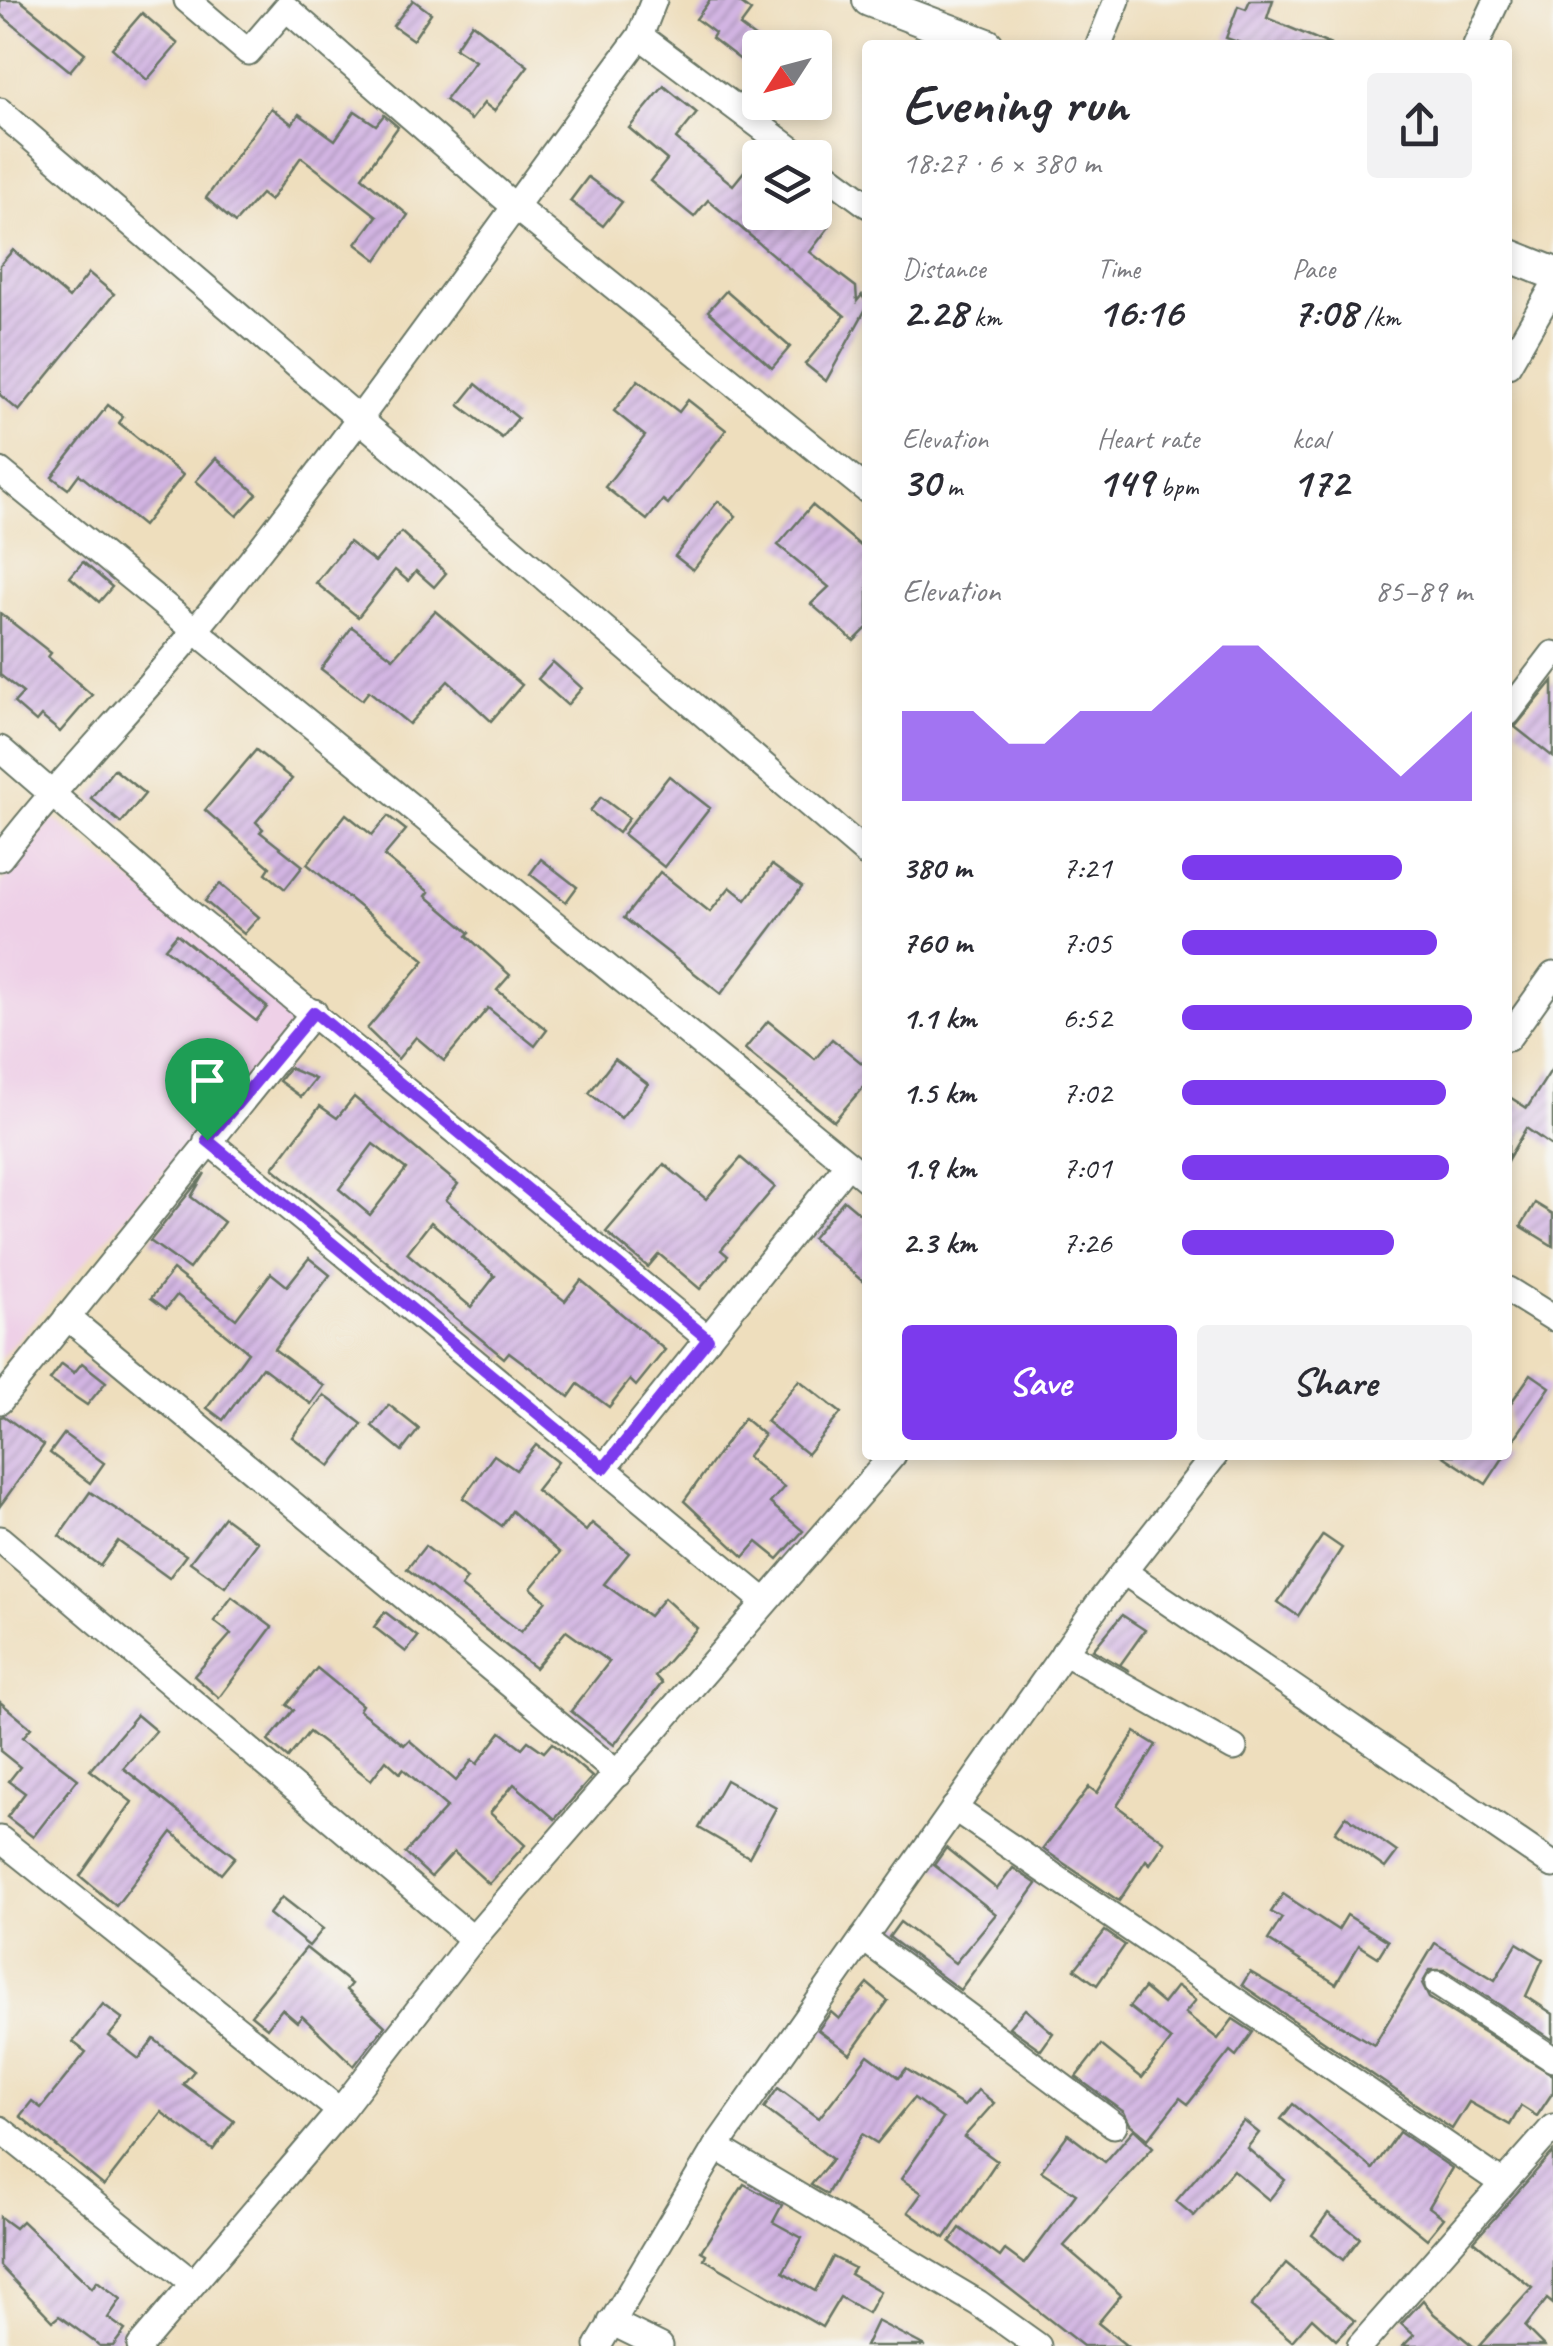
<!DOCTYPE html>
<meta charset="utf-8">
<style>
:root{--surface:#fff;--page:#f2f2f3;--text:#2b2b33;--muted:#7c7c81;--accent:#7c3aed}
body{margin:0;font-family:Caveat,sans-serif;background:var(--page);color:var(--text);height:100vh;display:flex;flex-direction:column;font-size:38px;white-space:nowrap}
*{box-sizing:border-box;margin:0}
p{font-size:32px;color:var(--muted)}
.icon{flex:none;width:55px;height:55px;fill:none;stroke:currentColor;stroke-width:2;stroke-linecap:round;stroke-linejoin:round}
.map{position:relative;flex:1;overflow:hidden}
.details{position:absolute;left:862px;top:40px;width:650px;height:1420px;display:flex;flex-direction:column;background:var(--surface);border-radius:10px;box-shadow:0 5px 15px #0003}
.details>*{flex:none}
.needle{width:65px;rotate:234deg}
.controls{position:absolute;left:742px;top:30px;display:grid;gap:20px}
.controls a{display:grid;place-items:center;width:90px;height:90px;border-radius:10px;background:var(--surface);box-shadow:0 5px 15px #0003;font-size:50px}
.pin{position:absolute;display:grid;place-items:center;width:85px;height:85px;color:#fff;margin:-102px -42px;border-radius:50% 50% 50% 0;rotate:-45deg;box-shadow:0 0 10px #0007}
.pin .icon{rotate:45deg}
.round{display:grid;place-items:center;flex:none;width:105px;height:105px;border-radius:10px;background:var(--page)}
.summary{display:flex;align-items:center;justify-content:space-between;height:170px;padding:0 40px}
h1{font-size:55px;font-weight:600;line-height:75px}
.metrics{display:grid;grid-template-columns:repeat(3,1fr);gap:15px;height:170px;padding:10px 40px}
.metrics div{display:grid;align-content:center}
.metrics b{font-size:42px;font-weight:600}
.metrics small{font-size:28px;font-weight:400}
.metrics p{font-size:28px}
.chart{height:280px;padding:20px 40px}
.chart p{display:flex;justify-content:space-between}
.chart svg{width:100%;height:180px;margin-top:10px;fill:var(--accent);opacity:.7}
.primary-button{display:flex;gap:20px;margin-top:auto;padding:20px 40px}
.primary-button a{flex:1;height:115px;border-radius:10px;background:var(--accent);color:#fff;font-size:40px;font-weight:600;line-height:115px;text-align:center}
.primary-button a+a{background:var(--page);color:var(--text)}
ul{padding:0 40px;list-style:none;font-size:32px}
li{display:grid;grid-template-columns:160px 120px 1fr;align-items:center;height:75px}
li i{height:25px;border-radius:12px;background:var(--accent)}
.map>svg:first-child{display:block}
</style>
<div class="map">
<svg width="1553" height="2346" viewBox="0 0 1553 2346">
<defs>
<pattern id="building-hatch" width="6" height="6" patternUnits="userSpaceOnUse" patternTransform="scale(2.5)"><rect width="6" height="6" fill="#d3b5e3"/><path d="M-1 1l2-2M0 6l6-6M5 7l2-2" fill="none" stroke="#ab94b9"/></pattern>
</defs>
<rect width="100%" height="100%" fill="#f6f6f2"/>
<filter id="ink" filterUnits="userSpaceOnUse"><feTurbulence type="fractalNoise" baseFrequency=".01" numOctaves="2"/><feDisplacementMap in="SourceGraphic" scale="20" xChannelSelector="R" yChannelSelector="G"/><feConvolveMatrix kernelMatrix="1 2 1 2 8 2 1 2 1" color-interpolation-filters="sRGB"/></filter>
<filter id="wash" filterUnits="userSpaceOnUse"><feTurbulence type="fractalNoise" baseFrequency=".0048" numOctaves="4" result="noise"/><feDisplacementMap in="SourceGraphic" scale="40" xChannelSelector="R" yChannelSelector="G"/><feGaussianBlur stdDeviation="2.25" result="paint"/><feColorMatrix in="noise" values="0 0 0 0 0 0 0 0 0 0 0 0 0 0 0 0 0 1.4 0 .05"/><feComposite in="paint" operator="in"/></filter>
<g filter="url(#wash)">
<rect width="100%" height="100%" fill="#eedebd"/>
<polygon fill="#eed0e7" points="53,818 301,1017 0,1359 0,885"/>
<g id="blocks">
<g fill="url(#building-hatch)" fill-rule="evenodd">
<polygon points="0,0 20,0 85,53 70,71 0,14"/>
<polygon points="413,0 431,13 413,40 393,26"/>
<polygon points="710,0 736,0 751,11 740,26 760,41 760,75 712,38 715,33 696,19"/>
<polygon points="1250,0 1273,0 1267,18 1331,45 1246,45 1226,38 1238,6 1246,9"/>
<polygon points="142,13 178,44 147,80 112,48"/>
<polygon points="472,23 528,66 494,111 484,103 471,120 445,100 475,61 455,48"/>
<polygon points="664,86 697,113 676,139 733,185 750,164 760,172 760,212 811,212 829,227 810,252 856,287 857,301 862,295 868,305 826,381 805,364 845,316 708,200 694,217 650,181 667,160 629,128"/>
<polygon points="271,108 292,124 299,114 335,140 355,111 376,125 384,115 398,127 362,177 408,215 377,260 356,244 377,216 301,157 270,201 261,194 235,223 206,198"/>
<polygon points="588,177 622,202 603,226 570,201"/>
<polygon points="13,250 69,298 89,273 114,294 19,411 0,395 0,265"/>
<polygon points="726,291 790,347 772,368 708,311"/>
<polygon points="638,380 679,412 688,400 726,430 668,504 663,500 647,520 605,487 645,436 614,411"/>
<polygon points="476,384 518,418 502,438 459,405"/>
<polygon points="108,405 123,417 119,423 183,475 143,526 79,474 68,489 52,477"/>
<polygon points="216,458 257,494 237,516 196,481"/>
<polygon points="718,501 736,516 693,570 675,556"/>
<polygon points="812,505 868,552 868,627 854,641 811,604 829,587 778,545"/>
<polygon points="401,532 446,573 434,587 416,571 408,581 395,570 358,617 316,583 349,542 375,562"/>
<polygon points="83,562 112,587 99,602 70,577"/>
<polygon points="435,611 522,685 491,721 448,681 409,724 369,691 362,700 321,669 352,627 393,658"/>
<polygon points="0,613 51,653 48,657 92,695 60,732 41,716 36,722 14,703 23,693 0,675"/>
<polygon points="553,662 582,688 567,705 538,679"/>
<polygon points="1553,681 1553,757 1515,727"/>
<polygon points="256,750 292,779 256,822 263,829 260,832 303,866 285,889 266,873 270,867 205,810"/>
<polygon points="114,769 145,794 121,823 91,798"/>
<polygon points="669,776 710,808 664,867 623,834"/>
<polygon points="601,797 629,818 618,833 590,811"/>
<polygon points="346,814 372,835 388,816 406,830 384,856 429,892 426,896 470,933 467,936 510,975 497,990 547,1030 535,1046 488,1008 444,1061 416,1037 398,1059 367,1029 425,960 307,864"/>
<polygon points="541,859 577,887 566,902 530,874"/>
<polygon points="772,865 802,887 721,994 624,918 660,872 710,912 730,887 746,900"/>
<polygon points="220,884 259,917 244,934 205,901"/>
<polygon points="177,934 267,1007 256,1021 165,948"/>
<polygon points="768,1021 815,1059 832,1039 868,1068 868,1081 834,1121 745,1049"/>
<polygon points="615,1059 648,1084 621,1118 589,1093"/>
<polygon points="1553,1067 1553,1147 1526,1128 1508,1159 1508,1096 1527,1108"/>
<polygon points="289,1068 315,1079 301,1097 279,1081"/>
<path d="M354,1097L458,1184L446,1200L521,1267L565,1301L581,1280L665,1350L636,1386L630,1380L609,1407L578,1384L569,1397L509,1352L504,1358L273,1168L320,1106L337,1118ZM373,1144L406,1169L370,1215L339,1189ZM431,1222L495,1276L471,1307L407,1253Z"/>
<polygon points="741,1158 775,1187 721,1250 728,1256 700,1289 659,1254 648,1267 606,1232 664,1164 706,1199"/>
<polygon points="205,1173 191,1197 224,1222 189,1269 150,1241"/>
<polygon points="844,1200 868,1220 868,1286 812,1238"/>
<polygon points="1535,1203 1553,1214 1553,1246 1521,1226"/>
<polygon points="309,1258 330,1275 274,1349 324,1386 311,1404 262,1367 223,1420 207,1408 248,1352 177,1295 166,1309 151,1298 173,1270 236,1319 271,1273 287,1286"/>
<polygon points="82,1363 106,1382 87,1405 50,1380 62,1364 74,1373"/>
<polygon points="1531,1374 1550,1387 1508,1448 1508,1407"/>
<polygon points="799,1380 841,1413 807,1454 766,1421"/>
<polygon points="324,1395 362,1424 330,1466 292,1437"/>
<polygon points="389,1405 419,1429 402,1451 372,1426"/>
<polygon points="4,1416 44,1445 0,1506 0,1417"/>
<polygon points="744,1418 764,1435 747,1457 784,1487 770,1503 803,1531 778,1559 757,1542 744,1557 684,1501"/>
<polygon points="64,1434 104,1463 90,1483 50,1453"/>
<polygon points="536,1445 558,1462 536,1490 586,1531 592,1523 629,1553 604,1584 649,1616 664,1598 697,1628 655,1676 662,1683 614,1745 571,1711 609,1662 566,1631 535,1668 407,1569 425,1546 467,1579 461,1587 521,1632 546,1601 531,1588 560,1553 512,1511 502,1526 463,1498 494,1455 516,1470"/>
<polygon points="1442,1455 1505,1455 1486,1484"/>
<polygon points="90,1492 186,1555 169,1578 118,1541 100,1566 59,1536"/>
<polygon points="224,1517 258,1542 225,1587 190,1562"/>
<polygon points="1323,1535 1342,1548 1298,1616 1278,1602"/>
<polygon points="232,1597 272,1627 219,1698 194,1676 231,1634 214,1621"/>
<polygon points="385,1612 418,1637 406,1652 374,1627"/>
<polygon points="1122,1615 1145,1630 1120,1665 1130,1671 1093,1650"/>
<polygon points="317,1668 362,1705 359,1710 404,1745 409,1740 456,1781 472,1760 477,1764 501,1732 522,1748 528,1741 544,1752 552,1743 592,1777 555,1819 514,1784 490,1813 525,1845 489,1884 454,1852 431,1877 405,1853 447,1807 403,1769 400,1773 386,1760 371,1780 309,1732 288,1758 268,1741 294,1710 287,1705"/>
<polygon points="0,1702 31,1728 23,1737 78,1779 33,1837 7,1817 25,1793 9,1781 20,1767 0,1751"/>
<polygon points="137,1715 156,1731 123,1768 235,1857 221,1874 172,1832 116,1906 80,1876 132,1802 90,1770"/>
<polygon points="1135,1732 1156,1745 1117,1806 1165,1842 1150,1864 1146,1860 1119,1901 1043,1849 1089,1787 1097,1793"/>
<polygon points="726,1780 776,1808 749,1857 699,1828"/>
<polygon points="1346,1816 1397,1852 1385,1868 1335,1832"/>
<polygon points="946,1848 997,1889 1013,1868 1037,1884 960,1990 889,1937 900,1922 955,1963 996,1914 934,1865"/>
<polygon points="1283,1894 1338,1930 1347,1915 1388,1941 1378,1957 1359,1945 1336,1984 1268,1940 1282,1918 1271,1912"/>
<polygon points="282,1897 323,1929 309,1946 269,1914"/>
<polygon points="1105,1931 1125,1945 1097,1985 1075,1969"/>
<polygon points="1435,1943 1495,1980 1517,1943 1543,1959 1526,1996 1553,2014 1553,2040 1446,1970 1430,1970 1422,1984 1429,1998 1553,2075 1553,2092 1537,2116 1521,2106 1510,2125 1469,2102 1452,2129 1242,1985 1250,1972 1374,2045"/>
<polygon points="306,1948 351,1984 346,1990 385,2026 354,2066 302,2016 297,2022 282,2009 267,2028 251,2015"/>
<polygon points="868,1984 888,2001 850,2054 818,2030 831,2012 839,2019"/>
<polygon points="1177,1986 1196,2000 1185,2013 1218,2039 1233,2019 1253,2032 1236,2056 1230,2051 1188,2104 1180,2098 1148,2139 1130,2124 1124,2112 1076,2077 1101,2045 1142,2078 1171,2040 1129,2007 1144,1988 1163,2004"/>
<polygon points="103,2004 123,2019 109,2036 139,2059 154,2039 194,2071 183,2084 234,2121 213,2150 161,2112 104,2186 20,2116 32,2101 41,2108 86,2052 73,2042"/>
<polygon points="1025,2009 1053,2033 1041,2050 1009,2027"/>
<polygon points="868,2055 899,2078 906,2069 964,2106 978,2090 994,2103 964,2137 997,2161 945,2238 908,2212 922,2193 901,2179 943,2119 914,2098 877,2143 862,2134 827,2194 811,2185 832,2159 764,2108 778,2088 819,2118"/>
<polygon points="1293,2104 1373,2169 1399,2132 1452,2168 1429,2207 1444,2218 1427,2239 1281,2119"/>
<polygon points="1244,2121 1259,2133 1247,2148 1285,2180 1269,2200 1233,2170 1194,2216 1176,2201"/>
<polygon points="1134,2129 1153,2147 1064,2246 1121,2295 1098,2323 1127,2346 1083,2346 950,2242 960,2228 1000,2257 1005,2250 1024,2264 1076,2194 1041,2171 1068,2134 1105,2162"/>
<polygon points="1553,2152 1553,2304 1547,2299 1525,2327 1544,2346 1479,2346 1532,2288 1474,2241"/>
<polygon points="744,2184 782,2205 773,2222 802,2238 783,2272 815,2291 833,2257 854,2268 850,2274 880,2291 868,2313 840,2297 822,2327 704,2259 706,2254 701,2251"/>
<polygon points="1328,2213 1360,2238 1343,2260 1312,2235"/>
<polygon points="0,2217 15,2228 22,2221 92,2288 97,2281 121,2299 108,2318 125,2330 113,2346 100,2346 59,2316 53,2321 0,2266"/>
<polygon points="1286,2263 1355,2321 1336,2340 1312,2318 1292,2341 1251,2306"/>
<polygon points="1423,2300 1434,2314 1473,2346 1403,2346 1414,2335 1401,2324"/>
<polygon points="877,2321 925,2346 865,2346"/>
</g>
</g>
</g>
<g filter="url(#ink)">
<use href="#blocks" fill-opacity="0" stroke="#677564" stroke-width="2.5"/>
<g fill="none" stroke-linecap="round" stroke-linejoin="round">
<g stroke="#677564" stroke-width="29">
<g id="minor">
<polyline points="187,0 248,52 286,8 514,206 868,491"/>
<polyline points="640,36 803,158"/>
<polyline points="1099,45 1117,0"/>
<polyline points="1476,45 1497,0"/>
<polyline points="0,111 868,855"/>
<polyline points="815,166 868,205"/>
<polyline points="1508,365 1553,287"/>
<polyline points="0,471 868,1180"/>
<polyline points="1508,713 1553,654"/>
<polyline points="0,749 198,920 708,1339"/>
<path d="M0,858C62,777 134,706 198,627C353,436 493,234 640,36L654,0"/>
<polyline points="1508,1038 1553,975"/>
<polyline points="207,1140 764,1601"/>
<polyline points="1508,1290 1553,1318"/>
<polyline points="67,1317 618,1774"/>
<polyline points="0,1401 314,1012"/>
<polyline points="604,1468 848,1164"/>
<polyline points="0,1539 473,1939"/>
<polyline points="1124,1572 1553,1865"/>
<polyline points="1064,1652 1234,1748"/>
<polyline points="954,1808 1502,2183"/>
<polyline points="0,1839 340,2111"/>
<polyline points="863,1938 1114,2125"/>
<polyline points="1438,1984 1553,2059"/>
<polyline points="0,2129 193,2283"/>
<polyline points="716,2147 978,2303 1038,2346"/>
<polyline points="611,2322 660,2346"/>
<polyline points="140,2346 340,2111 473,1939 893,1455"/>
<polyline points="598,2346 716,2147 1099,1603 1215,1455"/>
<polyline points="1360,2346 1553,2127"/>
</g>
</g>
<g stroke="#677564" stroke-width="36">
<g id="major">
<polyline points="869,0 987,45"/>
<polyline points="1508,255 1553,273"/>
</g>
</g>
<use href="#minor" stroke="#fff" stroke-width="25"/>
<use href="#major" stroke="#fff" stroke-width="32"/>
</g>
</g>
<g fill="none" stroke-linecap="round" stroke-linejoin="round" filter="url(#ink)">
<g stroke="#fff" stroke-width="20">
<polygon id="route" points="314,1012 708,1339 604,1468 207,1140"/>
</g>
<use href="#route" stroke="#7c3aed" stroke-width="12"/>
</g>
</svg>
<div class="controls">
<a><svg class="needle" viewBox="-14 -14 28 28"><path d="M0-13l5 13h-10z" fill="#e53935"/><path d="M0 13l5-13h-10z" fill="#7c7c81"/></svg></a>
<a><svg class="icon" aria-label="layers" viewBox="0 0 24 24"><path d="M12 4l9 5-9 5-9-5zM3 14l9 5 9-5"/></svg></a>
</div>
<div class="pin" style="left:207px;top:1140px;background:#1e9e55"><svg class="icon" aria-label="arrive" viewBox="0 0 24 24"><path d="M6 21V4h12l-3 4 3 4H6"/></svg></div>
<section class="details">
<div class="summary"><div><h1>Evening run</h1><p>18:27 · 6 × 380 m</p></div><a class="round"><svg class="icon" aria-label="share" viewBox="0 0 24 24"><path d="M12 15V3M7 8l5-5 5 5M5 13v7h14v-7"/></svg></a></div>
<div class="metrics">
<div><p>Distance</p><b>2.28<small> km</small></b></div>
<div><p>Time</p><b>16:16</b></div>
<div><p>Pace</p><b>7:08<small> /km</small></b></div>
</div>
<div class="metrics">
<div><p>Elevation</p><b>30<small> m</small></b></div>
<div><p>Heart rate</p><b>149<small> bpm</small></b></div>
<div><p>kcal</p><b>172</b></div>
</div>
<div class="chart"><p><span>Elevation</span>85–89 m</p>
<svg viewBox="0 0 160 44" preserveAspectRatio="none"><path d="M0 44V22L10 22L20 22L30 30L40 30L50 22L60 22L70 22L80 14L90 6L100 6L110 14L120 22L130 30L140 38L150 30L160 22V44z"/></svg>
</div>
<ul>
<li><b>380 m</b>7:21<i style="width:76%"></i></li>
<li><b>760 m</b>7:05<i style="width:88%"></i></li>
<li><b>1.1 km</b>6:52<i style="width:100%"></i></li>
<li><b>1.5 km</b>7:02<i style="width:91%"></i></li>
<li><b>1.9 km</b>7:01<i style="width:92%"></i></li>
<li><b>2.3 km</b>7:26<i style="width:73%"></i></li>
</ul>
<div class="primary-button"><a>Save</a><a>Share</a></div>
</section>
</div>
